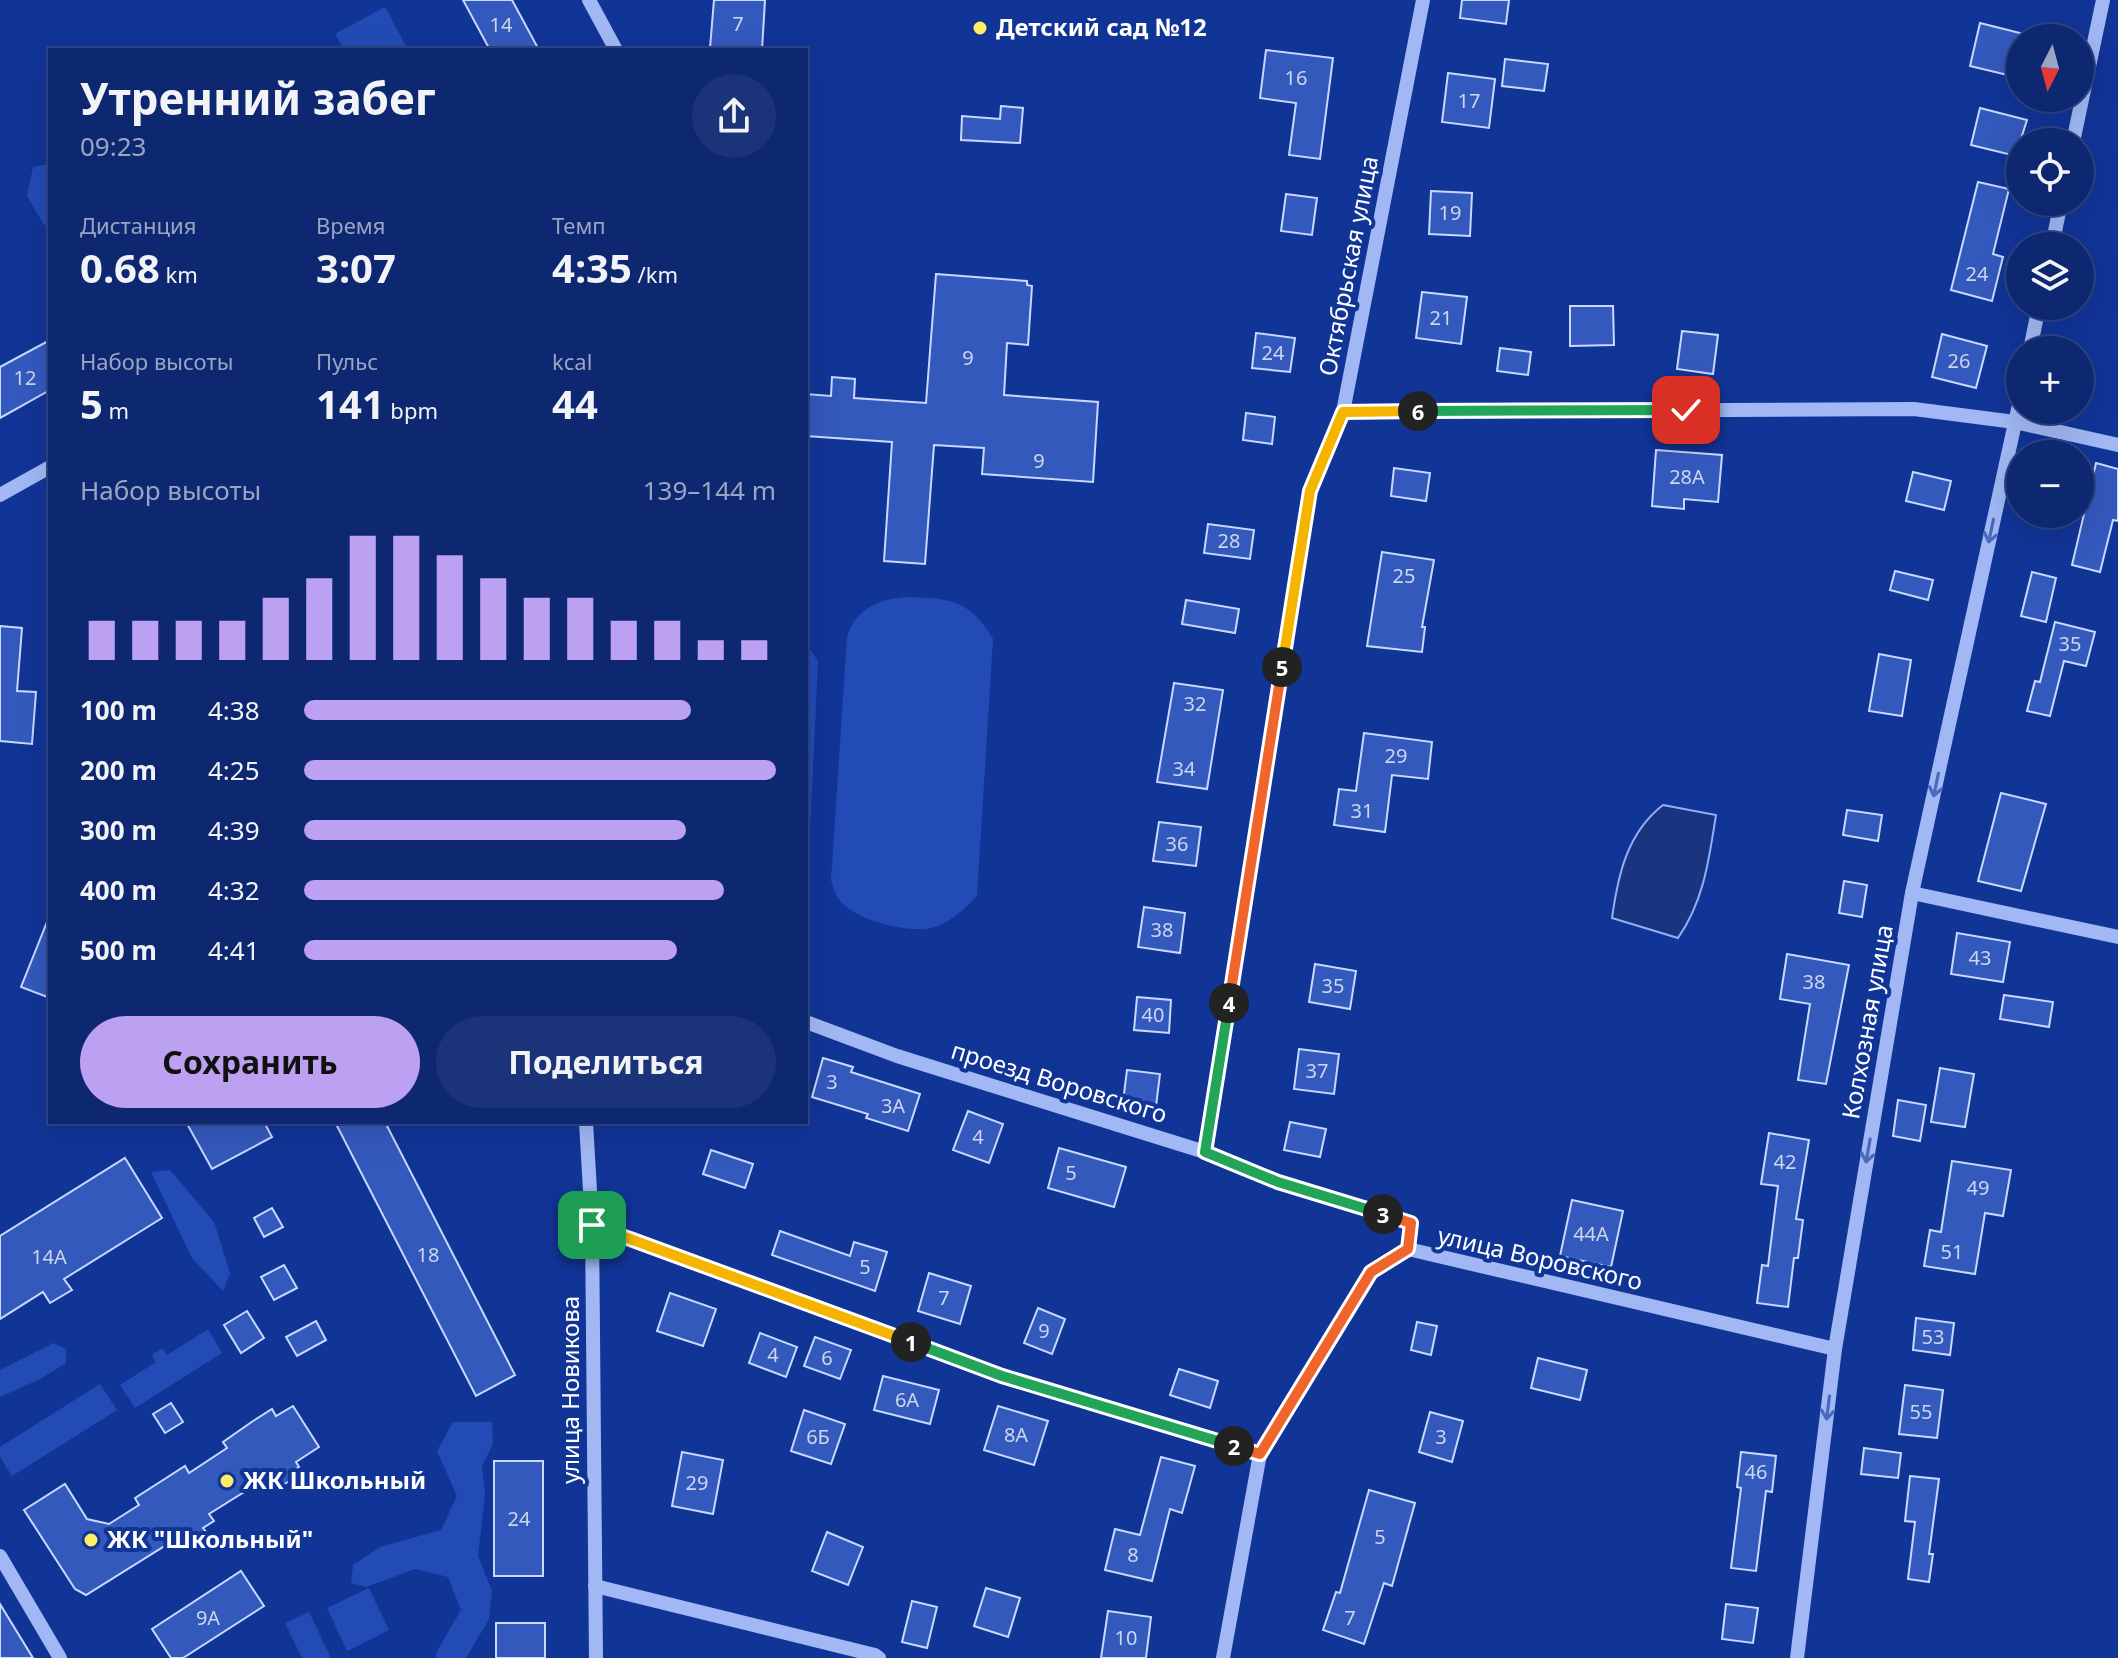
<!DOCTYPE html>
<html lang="ru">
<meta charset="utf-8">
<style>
:root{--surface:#0d2771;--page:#1b3379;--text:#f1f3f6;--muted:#9aa5c3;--line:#2d4484;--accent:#bca0f2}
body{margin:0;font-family:"Noto Sans",sans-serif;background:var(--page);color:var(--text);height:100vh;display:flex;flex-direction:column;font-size:30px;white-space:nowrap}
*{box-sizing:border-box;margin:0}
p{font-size:26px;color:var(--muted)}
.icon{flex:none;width:44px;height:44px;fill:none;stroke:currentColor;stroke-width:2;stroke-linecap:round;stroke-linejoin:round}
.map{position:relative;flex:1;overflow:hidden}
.drawer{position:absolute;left:48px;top:48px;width:760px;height:1076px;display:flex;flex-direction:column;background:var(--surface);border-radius:0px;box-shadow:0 8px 32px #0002,0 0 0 2px var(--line)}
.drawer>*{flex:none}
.needle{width:52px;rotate:186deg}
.buttons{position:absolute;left:2006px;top:24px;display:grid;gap:16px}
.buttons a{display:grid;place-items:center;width:88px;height:88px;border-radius:50%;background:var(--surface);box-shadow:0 8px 32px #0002,0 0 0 2px var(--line);font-size:40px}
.pin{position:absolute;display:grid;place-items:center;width:68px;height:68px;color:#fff;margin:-34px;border-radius:16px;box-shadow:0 4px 12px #0006}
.km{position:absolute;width:40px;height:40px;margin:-20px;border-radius:50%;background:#222;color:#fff;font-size:22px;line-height:40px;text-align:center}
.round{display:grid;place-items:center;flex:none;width:84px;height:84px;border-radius:42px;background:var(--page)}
.overview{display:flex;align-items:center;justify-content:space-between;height:136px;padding:0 32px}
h1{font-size:44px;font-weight:700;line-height:60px}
.figures{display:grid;grid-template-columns:repeat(3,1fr);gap:12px;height:136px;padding:8px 32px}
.figures div{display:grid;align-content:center}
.figures b{font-size:40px;font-weight:700}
.figures small{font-size:22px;font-weight:400}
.figures p{font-size:22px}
.chart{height:224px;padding:16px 32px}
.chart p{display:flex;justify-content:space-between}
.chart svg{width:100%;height:144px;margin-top:8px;stroke:var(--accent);stroke-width:6}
.button{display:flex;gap:16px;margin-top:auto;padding:16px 32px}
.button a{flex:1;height:92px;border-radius:48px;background:var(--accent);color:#111;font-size:32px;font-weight:700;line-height:92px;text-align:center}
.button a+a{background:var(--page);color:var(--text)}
ul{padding:0 32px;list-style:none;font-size:26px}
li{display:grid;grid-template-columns:128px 96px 1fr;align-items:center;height:60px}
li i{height:20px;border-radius:10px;background:var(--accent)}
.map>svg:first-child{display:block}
</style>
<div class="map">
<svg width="2118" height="1658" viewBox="0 0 2118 1658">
<rect width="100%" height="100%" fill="#113497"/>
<g fill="#234bb6">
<polygon points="385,7 406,46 398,50 344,50 335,34"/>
<polygon points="50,164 50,225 44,225 27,196 33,167"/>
<path d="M904,597C949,598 970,599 993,639L977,895C965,910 945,927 925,929C901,931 851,919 838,898C835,893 833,886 831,880L847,637C856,609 877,600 904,597Z"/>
<polygon points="806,644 818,661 810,832 806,839"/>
<polygon points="170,1170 214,1222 230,1273 223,1291 192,1258 151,1172"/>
<polygon points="208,1329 222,1353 135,1408 120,1385 156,1362 152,1355 162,1348 167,1355"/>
<polygon points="53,1343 66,1349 66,1363 40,1379 0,1397 0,1370"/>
<polygon points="100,1384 117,1410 12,1476 0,1457 0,1447"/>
<polygon points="453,1422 492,1422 493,1444 482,1466 485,1495 478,1556 492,1591 489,1619 466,1658 436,1658 437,1651 461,1610 448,1577 415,1569 366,1587 351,1583 353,1565 380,1547 441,1530 457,1496 437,1451"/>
<polygon points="369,1588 389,1630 347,1651 327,1608"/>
<polygon points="309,1612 331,1658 302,1658 285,1623"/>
</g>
<path fill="#1a3480" stroke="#93b0f7" stroke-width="2" d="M1663,805L1716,815C1709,859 1704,901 1678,938L1612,918C1618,875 1627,833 1663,805Z"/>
<g fill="#3459bd" stroke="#c9d8fe" stroke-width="2">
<polygon points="463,0 512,0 539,50 490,50"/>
<polygon points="714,0 765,0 762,50 710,48"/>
<polygon points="1462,0 1509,0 1506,24 1460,18"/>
<polygon points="1980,23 2020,33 2020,78 1970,66"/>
<polygon points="1266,50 1333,58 1320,159 1289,155 1296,103 1260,98"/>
<polygon points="1505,59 1548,64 1544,91 1502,86"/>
<polygon points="1448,73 1495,79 1489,128 1442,122"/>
<polygon points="1001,106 1023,108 1020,143 961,140 962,116 1000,119"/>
<polygon points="1980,108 2027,120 2020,142 2020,157 1971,145"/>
<polygon points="1978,182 2009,189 1993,254 2003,257 1992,301 1951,290"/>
<polygon points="1431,191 1472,193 1470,236 1429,234"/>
<polygon points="1286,194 1317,198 1312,235 1281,231"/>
<polygon points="936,274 1027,281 1027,285 1032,286 1028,345 1007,343 1004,395 1098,402 1093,482 982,474 984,448 934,445 925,564 884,561 892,442 806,436 806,394 831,396 832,377 855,379 854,398 926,403"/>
<polygon points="1422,292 1467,297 1461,344 1416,338"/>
<polygon points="1570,306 1613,306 1614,345 1570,346"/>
<polygon points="1682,331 1718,335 1713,374 1677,369"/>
<polygon points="1256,333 1295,338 1290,372 1252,368"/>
<polygon points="1942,334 1987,346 1976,388 1932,377"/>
<polygon points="50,340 50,390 0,418 0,367"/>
<polygon points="1500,348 1531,352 1528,375 1497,371"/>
<polygon points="1246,413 1275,417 1272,444 1243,440"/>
<polygon points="1656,450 1722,455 1718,502 1684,499 1684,509 1652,506"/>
<polygon points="2096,463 2118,469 2118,521 2113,520 2100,572 2072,565"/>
<polygon points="1394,468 1430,473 1426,501 1391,496"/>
<polygon points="1913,472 1951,481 1944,510 1906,501"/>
<polygon points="1208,524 1254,530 1250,559 1204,553"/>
<polygon points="1382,552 1434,560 1422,627 1425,627 1422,652 1367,646"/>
<polygon points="1895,571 1933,580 1928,600 1890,590"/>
<polygon points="2032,572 2056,578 2046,622 2021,616"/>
<polygon points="1186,600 1239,609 1235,633 1182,624"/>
<polygon points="2055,622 2095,632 2086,666 2064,661 2050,716 2027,711 2035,681 2040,682"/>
<polygon points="0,626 22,628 17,691 36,692 32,744 0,741"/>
<polygon points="1879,654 1911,660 1902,716 1869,711"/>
<polygon points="1174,683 1223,690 1207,789 1157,782"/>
<polygon points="1364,733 1432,742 1428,779 1392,775 1385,832 1334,825 1339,789 1356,791"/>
<polygon points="2001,793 2046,804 2021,891 1978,881"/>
<polygon points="1847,810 1882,815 1878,841 1843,835"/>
<polygon points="1159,822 1201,827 1196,866 1153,861"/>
<polygon points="1844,881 1867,885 1862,917 1839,913"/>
<polygon points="1144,907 1185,913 1180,953 1138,947"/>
<polygon points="49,917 50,917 50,998 21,987"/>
<polygon points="1957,933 2010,942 2003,982 1951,974"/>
<polygon points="1787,954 1849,965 1826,1084 1798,1080 1810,1004 1780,999"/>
<polygon points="1315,964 1356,971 1350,1009 1309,1002"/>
<polygon points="2004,995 2053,1002 2049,1027 2000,1019"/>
<polygon points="1137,997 1171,1000 1169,1033 1134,1030"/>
<polygon points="1299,1049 1339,1054 1334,1094 1294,1089"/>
<polygon points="823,1058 853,1067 851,1072 920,1094 908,1131 866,1118 868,1114 812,1097"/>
<polygon points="1940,1068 1974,1074 1965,1127 1931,1122"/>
<polygon points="1127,1070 1160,1074 1156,1106 1123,1102"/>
<polygon points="1898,1100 1926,1105 1920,1141 1893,1136"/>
<polygon points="968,1111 1003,1124 989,1163 953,1150"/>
<polygon points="186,1122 264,1122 272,1137 212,1169"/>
<polygon points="335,1122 385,1122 515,1375 476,1396"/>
<polygon points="1290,1122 1326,1129 1320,1157 1284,1150"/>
<polygon points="1769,1133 1809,1140 1796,1219 1803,1220 1798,1258 1794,1258 1788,1307 1757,1303 1762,1265 1768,1266 1778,1186 1761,1184"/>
<polygon points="1059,1148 1126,1167 1114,1207 1048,1188"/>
<polygon points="711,1150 753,1164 745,1188 703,1174"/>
<polygon points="125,1158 162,1218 64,1279 72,1290 50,1303 43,1292 0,1319 0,1236"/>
<polygon points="1952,1161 2011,1170 2003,1216 1985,1213 1975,1274 1924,1266 1930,1230 1941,1232"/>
<polygon points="1572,1200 1623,1211 1611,1267 1560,1256"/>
<polygon points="272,1208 283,1227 264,1237 254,1218"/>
<polygon points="780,1231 850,1256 854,1242 887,1252 875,1291 772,1255"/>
<polygon points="284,1265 297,1288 274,1300 261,1277"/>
<polygon points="929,1273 971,1286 960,1324 918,1311"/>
<polygon points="670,1293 716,1309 703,1346 657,1331"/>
<polygon points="1038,1308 1065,1319 1052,1354 1024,1343"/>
<polygon points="247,1311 264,1338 241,1353 224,1325"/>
<polygon points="1916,1318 1954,1323 1950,1355 1913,1350"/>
<polygon points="316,1321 326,1340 297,1356 286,1337"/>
<polygon points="1417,1322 1437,1326 1431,1355 1411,1350"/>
<polygon points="760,1333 797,1347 786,1377 749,1363"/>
<polygon points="815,1337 851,1350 840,1379 804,1366"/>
<polygon points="1538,1358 1587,1370 1580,1400 1531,1388"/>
<polygon points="1179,1369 1218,1381 1210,1408 1170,1395"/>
<polygon points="883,1376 939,1390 930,1424 874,1410"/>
<polygon points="1905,1385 1943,1390 1937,1438 1899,1434"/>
<polygon points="171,1403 183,1422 165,1433 153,1414"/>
<polygon points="293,1406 319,1447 296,1462 299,1467 291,1472 294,1478 275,1490 272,1484 262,1491 257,1484 209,1514 214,1521 203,1528 207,1533 188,1546 184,1541 171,1549 168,1544 86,1595 75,1589 24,1510 65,1484 87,1519 109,1524 139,1505 135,1498 185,1466 189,1473 227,1448 223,1442 253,1421 272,1409 276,1416"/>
<polygon points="998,1406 1048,1421 1034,1465 984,1450"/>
<polygon points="804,1410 845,1424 831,1464 791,1451"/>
<polygon points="1430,1412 1463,1421 1452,1462 1419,1452"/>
<polygon points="1864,1448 1901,1453 1898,1478 1861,1474"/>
<polygon points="682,1452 723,1460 713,1514 672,1506"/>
<polygon points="1741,1452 1776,1456 1772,1492 1766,1491 1756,1571 1731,1568 1741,1488 1737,1487"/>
<polygon points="1161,1457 1195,1466 1182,1513 1170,1509 1152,1581 1105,1570 1115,1529 1140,1535"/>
<rect x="494" y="1461" width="49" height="115"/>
<polygon points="1910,1476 1939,1479 1929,1554 1933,1554 1929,1582 1908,1579 1915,1522 1905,1521"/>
<polygon points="1369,1490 1415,1503 1392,1586 1384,1583 1364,1644 1323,1630 1336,1592 1340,1593"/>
<polygon points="827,1532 863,1547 848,1585 812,1571"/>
<polygon points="241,1571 264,1606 183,1658 171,1658 152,1629"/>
<polygon points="986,1588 1020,1598 1008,1637 974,1626"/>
<polygon points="912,1601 937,1607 927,1648 902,1642"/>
<polygon points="0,1604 33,1658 0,1658"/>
<polygon points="1726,1604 1758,1608 1753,1643 1722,1639"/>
<polygon points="1108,1611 1151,1617 1146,1658 1101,1658"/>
<rect x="496" y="1623" width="49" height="35"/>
</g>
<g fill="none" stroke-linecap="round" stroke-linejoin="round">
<g stroke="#a1b8f4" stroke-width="14">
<polyline points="589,0 616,50"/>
<polyline points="2073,142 2103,0"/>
<polyline points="2052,246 2061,202"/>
<polyline points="2030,350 2039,306"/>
<polyline points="1343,412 1914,409 2015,422 2118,445"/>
<polyline points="0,495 50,467"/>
<polyline points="1912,893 2118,937"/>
<polyline points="806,1022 897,1056 1205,1152 1278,1182 1411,1223 1408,1249"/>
<polyline points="586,1122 592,1225 596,1658"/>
<polyline points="1205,1152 1310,491 1343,412 1423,0"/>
<polyline points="592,1225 1002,1376 1260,1454"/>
<polyline points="0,1556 60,1658"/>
<polyline points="595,1586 875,1655 879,1658"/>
<polyline points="1223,1658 1260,1454 1371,1272 1408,1249 1835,1349"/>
<polyline points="1797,1658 1835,1349 1912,893 2020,400"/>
</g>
</g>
<defs><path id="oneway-shaft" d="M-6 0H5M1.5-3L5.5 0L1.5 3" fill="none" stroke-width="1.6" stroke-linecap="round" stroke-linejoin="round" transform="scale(2)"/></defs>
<g stroke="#4b69bc">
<use href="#oneway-shaft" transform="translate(1991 531) rotate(102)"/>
<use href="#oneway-shaft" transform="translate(1936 785) rotate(102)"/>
<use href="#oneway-shaft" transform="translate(1868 1151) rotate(100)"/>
<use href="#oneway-shaft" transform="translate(1828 1408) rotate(97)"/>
</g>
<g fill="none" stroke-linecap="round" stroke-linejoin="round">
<g stroke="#fff" stroke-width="16">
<polyline id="split-1" points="592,1225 911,1342"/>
</g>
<g stroke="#fff" stroke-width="16">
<polyline id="split-2" points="911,1342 1002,1376 1234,1446"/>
</g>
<g stroke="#fff" stroke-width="16">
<polyline id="split-3" points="1234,1446 1260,1454 1371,1272 1408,1249 1411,1223 1383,1214"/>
</g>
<g stroke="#fff" stroke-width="16">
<polyline id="split-4" points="1229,1003 1205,1152 1278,1182 1383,1214"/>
</g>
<g stroke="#fff" stroke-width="16">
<polyline id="split-5" points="1229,1003 1282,667"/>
</g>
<g stroke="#fff" stroke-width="16">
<polyline id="split-6" points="1282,667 1310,491 1343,412 1418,411"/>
</g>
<g stroke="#fff" stroke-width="16">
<polyline id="split-7" points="1418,411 1686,410"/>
</g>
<use href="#split-1" stroke="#f5b400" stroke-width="10"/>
<use href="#split-2" stroke="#22a559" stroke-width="10"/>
<use href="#split-3" stroke="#f0652b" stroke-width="10"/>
<use href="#split-4" stroke="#22a559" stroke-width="10"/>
<use href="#split-5" stroke="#f0652b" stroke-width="10"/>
<use href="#split-6" stroke="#f5b400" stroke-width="10"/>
<use href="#split-7" stroke="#22a559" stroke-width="10"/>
</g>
<g fill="#ffed64" stroke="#113497" stroke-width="3">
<circle cx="980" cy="28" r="8"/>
<circle cx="227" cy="1481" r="8"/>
<circle cx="91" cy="1540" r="8"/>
</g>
<g text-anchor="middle" stroke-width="8" stroke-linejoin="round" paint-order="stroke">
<g font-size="20" fill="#ccd6ee">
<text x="738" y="31">7</text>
<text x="501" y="32">14</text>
<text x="1296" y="85">16</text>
<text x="1469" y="108">17</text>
<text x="1450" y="220">19</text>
<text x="1977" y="281">24</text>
<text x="1441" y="325">21</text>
<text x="1273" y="360">24</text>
<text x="968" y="365">9</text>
<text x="1959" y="368">26</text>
<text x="25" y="385">12</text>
<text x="1039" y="468">9</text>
<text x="1687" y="484">28А</text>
<text x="1229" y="548">28</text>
<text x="1404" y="583">25</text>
<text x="2070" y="651">35</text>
<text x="1195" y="711">32</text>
<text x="1396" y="763">29</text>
<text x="1184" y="776">34</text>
<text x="1362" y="818">31</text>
<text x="1177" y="851">36</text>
<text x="1162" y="937">38</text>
<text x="1980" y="965">43</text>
<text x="1814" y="989">38</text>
<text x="1333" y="993">35</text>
<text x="1153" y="1022">40</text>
<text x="1317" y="1078">37</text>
<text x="832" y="1089">3</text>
<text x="893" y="1113">3А</text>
<text x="978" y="1144">4</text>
<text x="1785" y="1169">42</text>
<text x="1071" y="1180">5</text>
<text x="1978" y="1195">49</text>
<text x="1591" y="1241">44А</text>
<text x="1952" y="1259">51</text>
<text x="428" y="1262">18</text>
<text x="49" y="1264">14А</text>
<text x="865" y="1274">5</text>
<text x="944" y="1305">7</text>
<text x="1044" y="1338">9</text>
<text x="1933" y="1344">53</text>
<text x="773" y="1362">4</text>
<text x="827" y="1365">6</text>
<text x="907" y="1407">6А</text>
<text x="1921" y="1419">55</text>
<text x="1016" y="1442">8А</text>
<text x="818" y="1444">6Б</text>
<text x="1441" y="1444">3</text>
<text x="1756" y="1479">46</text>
<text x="697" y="1490">29</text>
<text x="519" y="1526">24</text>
<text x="1380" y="1544">5</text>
<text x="1133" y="1562">8</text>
<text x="208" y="1625">9А</text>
<text x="1350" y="1625">7</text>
<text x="1126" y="1645">10</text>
</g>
<g font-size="24" font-weight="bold" fill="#fff" stroke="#113497" text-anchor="start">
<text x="996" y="36">Детский сад №12</text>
<text x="243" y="1489">ЖК Школьный</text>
<text x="107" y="1548">ЖК "Школьный"</text>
</g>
<g font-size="24" fill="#fff" stroke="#113497">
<text transform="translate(1349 266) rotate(-79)" y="8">Октябрьская улица</text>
<text transform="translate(1868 1022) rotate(-80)" y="8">Колхозная улица</text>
<text transform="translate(1059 1083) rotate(17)" y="8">проезд Воровского</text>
<text transform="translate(1540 1259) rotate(13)" y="8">улица Воровского</text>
<text transform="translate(571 1390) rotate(-90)" y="8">улица Новикова</text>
</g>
</g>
</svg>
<div class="buttons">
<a><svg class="needle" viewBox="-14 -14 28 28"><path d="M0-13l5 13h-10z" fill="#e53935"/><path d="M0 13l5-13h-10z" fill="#9aa5c3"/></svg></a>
<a><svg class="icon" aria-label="locate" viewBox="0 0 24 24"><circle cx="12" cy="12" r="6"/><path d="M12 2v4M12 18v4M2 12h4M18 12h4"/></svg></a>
<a><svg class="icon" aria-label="layers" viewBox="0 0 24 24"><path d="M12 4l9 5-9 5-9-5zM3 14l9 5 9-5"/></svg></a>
<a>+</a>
<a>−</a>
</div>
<div class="pin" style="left:592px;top:1225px;background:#1e9e55"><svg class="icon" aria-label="arrive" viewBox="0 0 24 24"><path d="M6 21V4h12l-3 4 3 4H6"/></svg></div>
<div class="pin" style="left:1686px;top:410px;background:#d93025"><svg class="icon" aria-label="check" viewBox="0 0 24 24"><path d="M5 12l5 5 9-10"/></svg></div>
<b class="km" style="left:911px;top:1342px">1</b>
<b class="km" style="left:1234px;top:1446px">2</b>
<b class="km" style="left:1383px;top:1214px">3</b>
<b class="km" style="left:1229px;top:1003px">4</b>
<b class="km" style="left:1282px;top:667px">5</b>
<b class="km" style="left:1418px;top:411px">6</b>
<section class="drawer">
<div class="overview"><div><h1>Утренний забег</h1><p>09:23</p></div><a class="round"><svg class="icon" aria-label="share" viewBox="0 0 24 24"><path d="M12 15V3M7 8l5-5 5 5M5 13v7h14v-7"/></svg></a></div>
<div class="figures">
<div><p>Дистанция</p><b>0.68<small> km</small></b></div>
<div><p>Время</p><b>3:07</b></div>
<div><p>Темп</p><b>4:35<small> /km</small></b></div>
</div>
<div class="figures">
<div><p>Набор высоты</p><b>5<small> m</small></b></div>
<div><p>Пульс</p><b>141<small> bpm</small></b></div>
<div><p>kcal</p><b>44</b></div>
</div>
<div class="chart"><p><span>Набор высоты</span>139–144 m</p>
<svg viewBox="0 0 160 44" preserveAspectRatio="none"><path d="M5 44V32M15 44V32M25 44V32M35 44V32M45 44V25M55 44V19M65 44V6M75 44V6M85 44V12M95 44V19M105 44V25M115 44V25M125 44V32M135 44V32M145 44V38M155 44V38"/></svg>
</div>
<ul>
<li><b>100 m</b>4:38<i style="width:82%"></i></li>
<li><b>200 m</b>4:25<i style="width:100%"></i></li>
<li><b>300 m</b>4:39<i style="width:81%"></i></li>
<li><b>400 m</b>4:32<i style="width:89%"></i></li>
<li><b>500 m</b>4:41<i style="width:79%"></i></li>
</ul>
<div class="button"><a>Сохранить</a><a>Поделиться</a></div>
</section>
</div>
